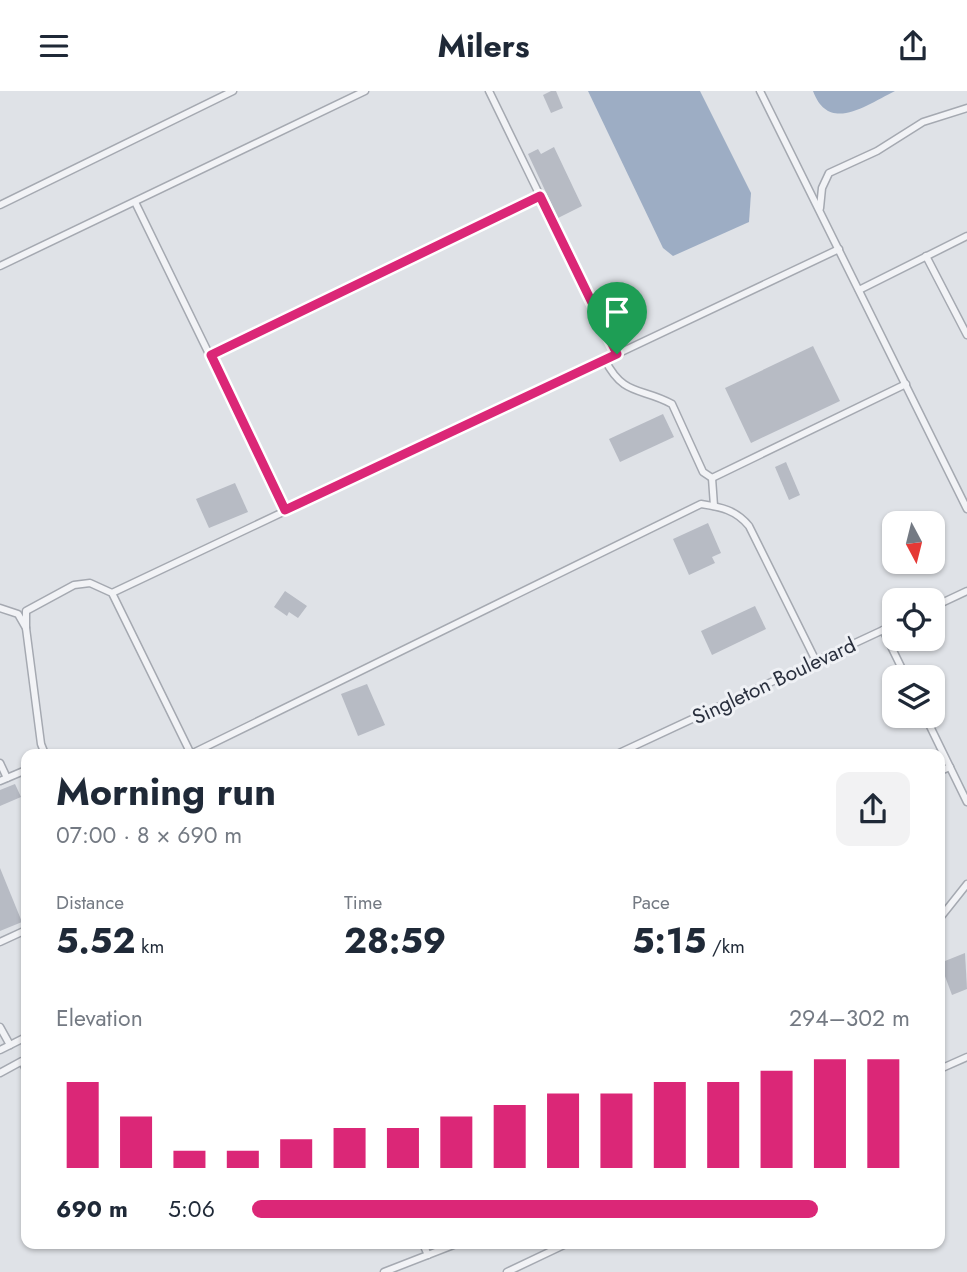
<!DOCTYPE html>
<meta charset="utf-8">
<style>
:root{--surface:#fff;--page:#f2f2f3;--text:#1f2937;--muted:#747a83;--accent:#db2777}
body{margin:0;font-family:Jost,sans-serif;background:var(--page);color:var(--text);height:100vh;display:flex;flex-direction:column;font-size:26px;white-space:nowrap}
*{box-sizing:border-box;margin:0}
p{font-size:23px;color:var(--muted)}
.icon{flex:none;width:38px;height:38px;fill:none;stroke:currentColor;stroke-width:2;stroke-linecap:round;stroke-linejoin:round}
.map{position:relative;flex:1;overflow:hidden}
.side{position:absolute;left:21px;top:658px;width:924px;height:500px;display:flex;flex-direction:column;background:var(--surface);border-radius:14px;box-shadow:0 2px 5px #0004}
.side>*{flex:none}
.needle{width:46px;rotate:173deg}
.tools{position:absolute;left:882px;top:420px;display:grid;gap:14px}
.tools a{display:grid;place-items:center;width:63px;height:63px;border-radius:14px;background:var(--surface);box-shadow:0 2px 5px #0004;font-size:35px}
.pin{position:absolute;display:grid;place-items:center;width:60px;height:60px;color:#fff;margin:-72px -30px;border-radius:50% 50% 50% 0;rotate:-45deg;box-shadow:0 0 7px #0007}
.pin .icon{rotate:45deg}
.round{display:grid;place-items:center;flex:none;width:74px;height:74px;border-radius:14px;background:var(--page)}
.headline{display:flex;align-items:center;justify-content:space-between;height:119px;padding:0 35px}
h1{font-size:38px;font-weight:700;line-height:52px}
.stats{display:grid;grid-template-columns:repeat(3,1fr);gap:10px;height:119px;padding:7px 35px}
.stats div{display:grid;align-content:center}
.stats b{font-size:35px;font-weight:700}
.stats small{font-size:19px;font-weight:400}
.stats p{font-size:19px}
.chart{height:196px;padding:14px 35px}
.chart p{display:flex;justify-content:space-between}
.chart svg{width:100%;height:126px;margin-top:7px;stroke:var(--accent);stroke-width:6}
ul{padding:0 35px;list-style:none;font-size:23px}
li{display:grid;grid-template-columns:112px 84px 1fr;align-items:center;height:52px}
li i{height:18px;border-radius:9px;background:var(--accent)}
header{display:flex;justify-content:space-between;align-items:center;height:91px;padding:0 35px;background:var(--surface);font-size:32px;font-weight:700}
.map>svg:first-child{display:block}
</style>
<header><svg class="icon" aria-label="menu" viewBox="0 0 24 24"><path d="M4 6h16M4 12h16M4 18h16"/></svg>Milers<svg class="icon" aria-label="share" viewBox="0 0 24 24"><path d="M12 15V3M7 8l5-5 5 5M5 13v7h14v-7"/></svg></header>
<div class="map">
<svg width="967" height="1181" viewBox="0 0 967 1181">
<rect width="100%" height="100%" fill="#dfe2e7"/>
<g fill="#9dadc4">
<polygon points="588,0 700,0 751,102 749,131 673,165 663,157"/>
<path d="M813,0H895C866,14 829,43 813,0Z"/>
</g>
<g fill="#b7bbc4">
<polygon points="551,0 556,0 563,17 551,22 543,4"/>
<polygon points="554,56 582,115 558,127 528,63 538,58 541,63"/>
<polygon points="813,255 840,310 751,352 725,297"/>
<polygon points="663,323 674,346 620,371 609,348"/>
<polygon points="786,371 800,404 789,409 775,376"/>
<polygon points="235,392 248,421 209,437 196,408"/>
<polygon points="708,432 721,462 712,466 715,472 689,484 673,448"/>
<polygon points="285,500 307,515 298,527 289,521 287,525 274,516"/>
<polygon points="755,515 766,538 712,564 701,540"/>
<polygon points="367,593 385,634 358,645 341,603"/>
<polygon points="15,693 21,706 0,715 0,699"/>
<polygon points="0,777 22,831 0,840"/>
<polygon points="965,862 967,898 952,904 940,872"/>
</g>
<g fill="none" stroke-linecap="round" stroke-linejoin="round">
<g stroke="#a5a9b1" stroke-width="9">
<g id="lane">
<polyline points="489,0 617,263"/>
<polyline points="760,0 967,418"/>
<polyline points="135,111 285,419"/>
<polyline points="0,114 233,0"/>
<polyline points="820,117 822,97 829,82 877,60 923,31 967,17"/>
<polyline points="926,165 967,244"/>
<polyline points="0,175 365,0"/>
<polyline points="859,199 967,145"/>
<polyline points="210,264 540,105"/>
<path d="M605,269C624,306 641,296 672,313L703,381L712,387L906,293"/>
<polyline points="712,387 714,415"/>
<polyline points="112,502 839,158"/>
<polyline points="933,516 967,500"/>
<polyline points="0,517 18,523 26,537 41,653 45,663"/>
<polyline points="26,537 26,520 74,494 90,492 112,502 191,663"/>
<polyline points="883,539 894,534"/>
<polyline points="925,625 967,711"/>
<path d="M191,663L701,413C721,416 736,419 749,435L816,570"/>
<polyline points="617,663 883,539 906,586"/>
<polyline points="0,672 7,687"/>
<polyline points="940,680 950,676"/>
<polyline points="0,690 26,679"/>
<polyline points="940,827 967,793"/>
<polyline points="0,851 26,839"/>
<polyline points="0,936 10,954"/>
<polyline points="0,959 26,946"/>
<polyline points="940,978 967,966"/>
<polyline points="0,982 22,970 26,979"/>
<polyline points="423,1153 428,1164"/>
<polyline points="384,1181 456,1153"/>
<polyline points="507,1181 566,1153"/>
</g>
</g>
<use href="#lane" stroke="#f2f3f6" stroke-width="6"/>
</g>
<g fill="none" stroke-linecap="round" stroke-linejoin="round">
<g stroke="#fff" stroke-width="14">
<polygon id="route" points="540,105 617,263 285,419 211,264"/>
</g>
<use href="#route" stroke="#db2777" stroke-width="9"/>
</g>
<g text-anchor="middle" stroke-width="6" stroke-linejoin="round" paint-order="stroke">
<g font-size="21" fill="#292f3d" stroke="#eff1f5">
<text transform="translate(774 590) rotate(-25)" y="7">Singleton Boulevard</text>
</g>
</g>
</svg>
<div class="tools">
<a><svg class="needle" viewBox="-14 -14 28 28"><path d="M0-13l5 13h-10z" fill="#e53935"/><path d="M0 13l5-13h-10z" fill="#747a83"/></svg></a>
<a><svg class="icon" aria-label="locate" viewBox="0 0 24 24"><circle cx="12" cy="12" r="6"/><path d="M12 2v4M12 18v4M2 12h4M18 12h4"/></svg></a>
<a><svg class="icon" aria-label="layers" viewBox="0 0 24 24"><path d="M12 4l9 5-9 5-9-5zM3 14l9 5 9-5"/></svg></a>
</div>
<div class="pin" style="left:617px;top:263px;background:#1e9e55"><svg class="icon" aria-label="arrive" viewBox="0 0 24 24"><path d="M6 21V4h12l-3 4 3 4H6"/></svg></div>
<section class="side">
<div class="headline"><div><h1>Morning run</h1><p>07:00 · 8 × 690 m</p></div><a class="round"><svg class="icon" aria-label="share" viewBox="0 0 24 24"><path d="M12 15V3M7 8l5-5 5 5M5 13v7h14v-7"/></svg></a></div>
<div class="stats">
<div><p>Distance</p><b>5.52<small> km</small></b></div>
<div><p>Time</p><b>28:59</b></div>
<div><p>Pace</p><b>5:15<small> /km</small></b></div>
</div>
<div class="chart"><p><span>Elevation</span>294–302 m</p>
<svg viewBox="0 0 160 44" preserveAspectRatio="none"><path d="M5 44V14M15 44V26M25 44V38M35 44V38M45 44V34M55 44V30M65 44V30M75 44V26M85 44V22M95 44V18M105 44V18M115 44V14M125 44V14M135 44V10M145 44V6M155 44V6"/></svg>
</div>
<ul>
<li><b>690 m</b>5:06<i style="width:86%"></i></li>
</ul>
</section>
</div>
